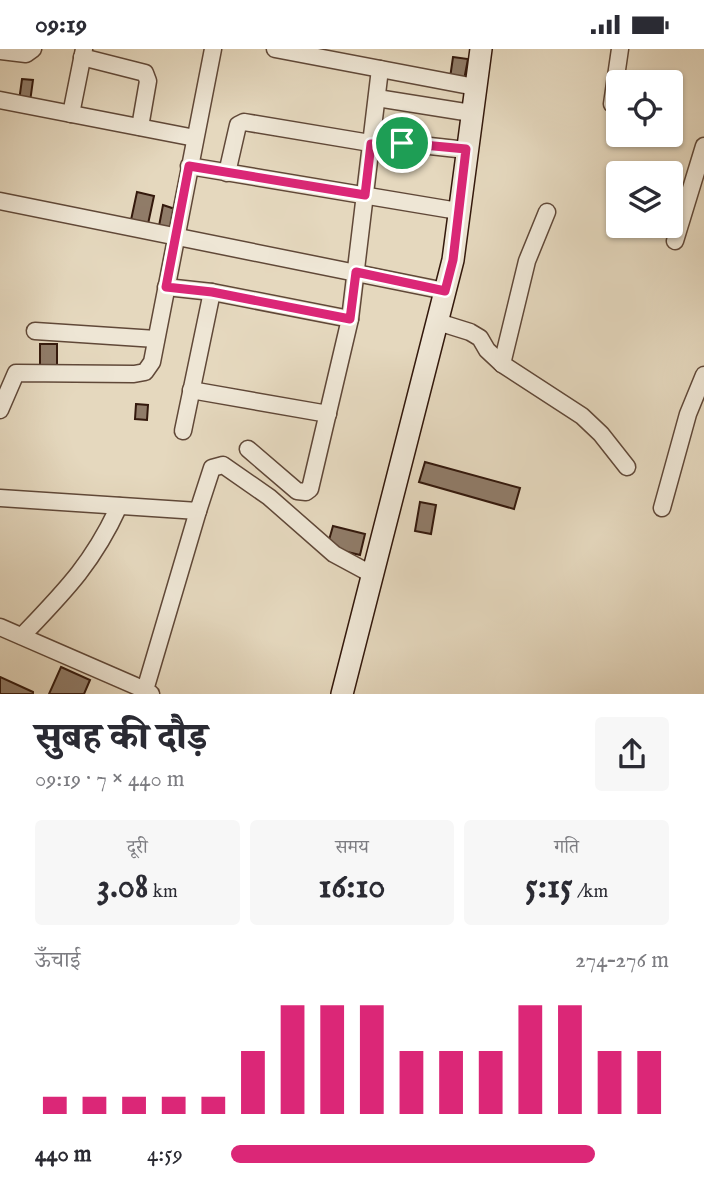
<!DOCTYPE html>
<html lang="hi">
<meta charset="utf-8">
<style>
:root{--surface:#fff;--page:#f7f7f7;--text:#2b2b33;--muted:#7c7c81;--accent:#db2777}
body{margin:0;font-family:"IM FELL English","Noto Serif Devanagari",serif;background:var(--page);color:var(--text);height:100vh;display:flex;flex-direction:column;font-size:26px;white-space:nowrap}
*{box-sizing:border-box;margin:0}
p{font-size:23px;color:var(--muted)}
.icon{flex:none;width:38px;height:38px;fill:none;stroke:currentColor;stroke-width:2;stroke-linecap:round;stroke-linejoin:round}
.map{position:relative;height:645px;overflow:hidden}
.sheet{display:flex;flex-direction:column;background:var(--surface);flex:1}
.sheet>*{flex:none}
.buttons{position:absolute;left:606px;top:21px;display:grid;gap:14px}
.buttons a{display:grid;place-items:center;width:77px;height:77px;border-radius:7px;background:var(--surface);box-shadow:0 2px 5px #0004;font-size:35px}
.pin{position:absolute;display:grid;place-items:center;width:60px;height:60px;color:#fff;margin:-30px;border:4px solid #fff;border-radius:50%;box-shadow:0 2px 7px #0007}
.round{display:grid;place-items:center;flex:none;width:74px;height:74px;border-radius:7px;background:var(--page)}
.summary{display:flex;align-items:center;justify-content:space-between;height:119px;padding:0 35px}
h1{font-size:38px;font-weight:800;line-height:52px}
.figures{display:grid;grid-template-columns:repeat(3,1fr);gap:10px;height:119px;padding:7px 35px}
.figures div{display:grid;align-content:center;border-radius:7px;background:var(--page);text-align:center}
.figures b{font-size:35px;font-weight:800}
.figures small{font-size:19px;font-weight:400}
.figures p{font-size:19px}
.chart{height:196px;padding:14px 35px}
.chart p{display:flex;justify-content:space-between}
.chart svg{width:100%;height:126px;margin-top:7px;stroke:var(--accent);stroke-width:6}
ul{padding:0 35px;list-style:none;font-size:23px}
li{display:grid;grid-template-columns:112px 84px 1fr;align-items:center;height:52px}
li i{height:18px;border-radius:9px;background:var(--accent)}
.status{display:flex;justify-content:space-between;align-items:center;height:49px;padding:0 35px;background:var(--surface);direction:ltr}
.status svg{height:19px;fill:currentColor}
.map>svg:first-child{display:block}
</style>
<div class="status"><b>09:19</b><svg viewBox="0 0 49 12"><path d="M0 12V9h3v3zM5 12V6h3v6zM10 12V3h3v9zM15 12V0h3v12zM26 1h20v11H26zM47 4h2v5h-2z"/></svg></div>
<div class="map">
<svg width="704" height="645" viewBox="0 0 704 645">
<rect width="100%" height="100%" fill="#e5d8be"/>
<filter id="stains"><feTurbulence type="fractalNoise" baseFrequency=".00286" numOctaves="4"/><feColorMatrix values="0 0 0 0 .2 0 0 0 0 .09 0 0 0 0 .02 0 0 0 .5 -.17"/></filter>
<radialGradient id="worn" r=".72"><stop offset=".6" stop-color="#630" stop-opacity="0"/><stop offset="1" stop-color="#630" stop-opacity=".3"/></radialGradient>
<g fill="#907c69" stroke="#33180c" stroke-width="2">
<polygon points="453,8 468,10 464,31 450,29"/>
<polygon points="22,30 33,31 30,53 19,52"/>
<polygon points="137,143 154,147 148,175 131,171"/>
<polygon points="163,156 175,160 171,179 159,177"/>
<rect x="40" y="295" width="17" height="23"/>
<polygon points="136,355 148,356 147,371 135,370"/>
<polygon points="425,413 520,439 514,460 419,433"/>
<polygon points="420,453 436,456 431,485 415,482"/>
<polygon points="333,477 365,485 360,506 327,498"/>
<polygon points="61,618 90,631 84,645 49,645"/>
<polygon points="0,628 33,643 33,645 0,645"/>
</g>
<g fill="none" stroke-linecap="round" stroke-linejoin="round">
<g stroke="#604838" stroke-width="19">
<g id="street">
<polyline points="275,0 475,38"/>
<polyline points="0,2 26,5 33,0"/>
<polyline points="82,8 145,24 148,32 140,78"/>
<polyline points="377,49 471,64"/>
<polyline points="0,51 195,89"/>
<polyline points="612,55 620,0"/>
<polyline points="71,65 84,0"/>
<polyline points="189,117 458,162"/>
<polyline points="227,124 238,76 244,73 388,97 403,94 466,101"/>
<polyline points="0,152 445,242"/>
<polyline points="675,192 704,97"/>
<polyline points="166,238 212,243 350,270"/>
<polyline points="438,273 470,283 480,289 487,301 502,315 582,367 601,385 627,418"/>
<polyline points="35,282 156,290"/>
<polyline points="502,315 527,212 547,163"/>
<polyline points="191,341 328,365"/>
<polyline points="0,361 16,324 134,325 145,323 152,313 213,0"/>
<polyline points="183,382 212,243"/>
<polyline points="248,400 297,442 306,443 310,440 350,270 380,20"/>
<polyline points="0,449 198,462 212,419 223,416 269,448 334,505 373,526"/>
<polyline points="662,459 688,365 704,326"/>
<polyline points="0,578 145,641"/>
<path d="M22,587C65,542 93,514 119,457"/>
<polyline points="151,645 145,641 198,462"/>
</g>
</g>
<g stroke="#33180c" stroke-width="24">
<polyline id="secondary" points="342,645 453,211 481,0"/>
</g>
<use href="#street" stroke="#eee6d5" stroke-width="16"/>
<use href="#secondary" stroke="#eee6d5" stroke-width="21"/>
</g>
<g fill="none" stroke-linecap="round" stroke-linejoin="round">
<g stroke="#fff" stroke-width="14">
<polygon id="route" points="402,94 466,100 453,211 445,242 356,223 350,270 212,243 166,238 189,117 365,146 371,95"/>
</g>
<use href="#route" stroke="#db2777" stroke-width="9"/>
</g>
<rect width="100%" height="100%" filter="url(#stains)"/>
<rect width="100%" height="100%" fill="url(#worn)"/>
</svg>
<div class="buttons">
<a><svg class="icon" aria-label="locate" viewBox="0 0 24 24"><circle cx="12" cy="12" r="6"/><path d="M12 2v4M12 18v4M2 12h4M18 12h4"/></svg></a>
<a><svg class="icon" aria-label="layers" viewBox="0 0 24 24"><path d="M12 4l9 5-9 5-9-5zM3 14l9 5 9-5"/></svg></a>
</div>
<div class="pin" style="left:402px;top:94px;background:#1e9e55"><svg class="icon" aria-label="arrive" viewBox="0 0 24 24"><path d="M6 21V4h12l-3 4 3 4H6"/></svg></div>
</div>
<section class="sheet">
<div class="summary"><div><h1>सुबह की दौड़</h1><p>09:19 · 7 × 440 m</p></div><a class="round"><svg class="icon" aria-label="share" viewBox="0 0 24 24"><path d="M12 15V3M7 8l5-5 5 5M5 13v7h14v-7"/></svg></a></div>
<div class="figures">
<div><p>दूरी</p><b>3.08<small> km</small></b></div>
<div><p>समय</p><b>16:10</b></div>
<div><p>गति</p><b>5:15<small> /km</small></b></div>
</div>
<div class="chart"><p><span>ऊँचाई</span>274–276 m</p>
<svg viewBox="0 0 160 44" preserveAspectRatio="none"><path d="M5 44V38M15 44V38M25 44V38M35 44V38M45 44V38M55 44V22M65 44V6M75 44V6M85 44V6M95 44V22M105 44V22M115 44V22M125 44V6M135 44V6M145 44V22M155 44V22"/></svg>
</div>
<ul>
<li><b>440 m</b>4:59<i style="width:83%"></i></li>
</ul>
</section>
